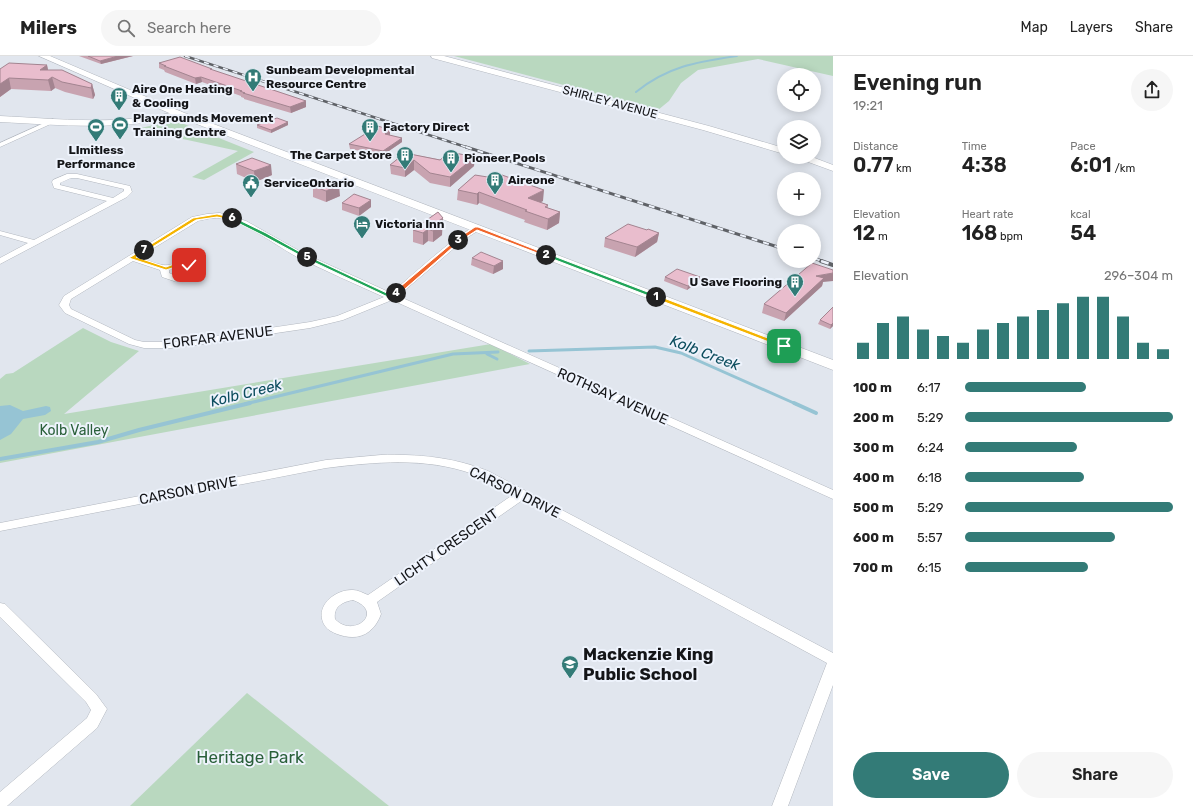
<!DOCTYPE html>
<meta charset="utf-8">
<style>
:root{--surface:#fff;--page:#f6f6f6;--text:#222;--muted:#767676;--line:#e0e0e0;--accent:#337b77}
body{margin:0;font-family:Rubik,sans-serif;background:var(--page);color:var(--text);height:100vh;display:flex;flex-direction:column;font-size:15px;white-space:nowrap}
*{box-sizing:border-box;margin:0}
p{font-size:13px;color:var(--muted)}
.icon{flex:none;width:22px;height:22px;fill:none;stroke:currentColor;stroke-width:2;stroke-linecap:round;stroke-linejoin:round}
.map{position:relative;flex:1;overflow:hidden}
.panel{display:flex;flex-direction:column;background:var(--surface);width:360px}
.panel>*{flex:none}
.buttons{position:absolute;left:777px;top:12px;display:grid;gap:8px}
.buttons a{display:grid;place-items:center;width:44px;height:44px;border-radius:50%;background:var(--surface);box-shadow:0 2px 10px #0003;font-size:20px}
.pin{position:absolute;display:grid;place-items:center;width:34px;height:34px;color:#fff;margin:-17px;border-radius:8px;box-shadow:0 2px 6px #0006}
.km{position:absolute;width:20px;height:20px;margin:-10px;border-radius:50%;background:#222;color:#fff;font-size:11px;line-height:20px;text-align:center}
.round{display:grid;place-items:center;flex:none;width:42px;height:42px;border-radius:21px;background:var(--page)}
.head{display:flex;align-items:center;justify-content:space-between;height:68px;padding:0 20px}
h1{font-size:22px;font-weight:600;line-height:30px}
.figures{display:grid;grid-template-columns:repeat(3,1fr);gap:6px;height:68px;padding:4px 20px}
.figures div{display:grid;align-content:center}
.figures b{font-size:20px;font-weight:600}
.figures small{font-size:11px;font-weight:400}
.figures p{font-size:11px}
.chart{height:112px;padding:8px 20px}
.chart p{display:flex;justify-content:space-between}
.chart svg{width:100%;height:72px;margin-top:4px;stroke:var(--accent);stroke-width:6}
.primary-button{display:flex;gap:8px;margin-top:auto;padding:8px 20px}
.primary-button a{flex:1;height:46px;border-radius:24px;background:var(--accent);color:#fff;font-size:16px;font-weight:600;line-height:46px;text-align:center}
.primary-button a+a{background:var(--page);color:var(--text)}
ul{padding:0 20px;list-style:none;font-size:13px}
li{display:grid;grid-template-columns:64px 48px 1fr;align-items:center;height:30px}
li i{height:10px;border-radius:5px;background:var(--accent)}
header{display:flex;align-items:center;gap:24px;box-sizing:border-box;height:56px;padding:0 20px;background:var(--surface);border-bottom:1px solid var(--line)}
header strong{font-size:19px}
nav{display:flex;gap:22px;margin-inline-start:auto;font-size:14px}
.search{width:280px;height:36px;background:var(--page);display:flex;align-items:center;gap:10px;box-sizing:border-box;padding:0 14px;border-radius:22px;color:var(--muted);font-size:15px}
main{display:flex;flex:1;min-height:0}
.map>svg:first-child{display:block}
</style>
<header>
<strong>Milers</strong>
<div class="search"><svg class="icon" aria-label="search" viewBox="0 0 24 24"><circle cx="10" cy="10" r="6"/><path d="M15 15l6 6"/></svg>Search here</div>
<nav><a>Map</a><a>Layers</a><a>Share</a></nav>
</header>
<main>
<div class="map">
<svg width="833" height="750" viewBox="0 0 833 750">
<rect width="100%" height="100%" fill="#e1e6ee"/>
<g fill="#b9d8bf">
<polygon points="454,0 833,0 833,20 758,3 698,14 681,27 669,45 658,54"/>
<polygon points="174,64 254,96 204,124 192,121 238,95 137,73"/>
<polygon points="83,272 111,286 139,295 64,358 491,288 530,308 0,407 0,323 6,318 13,317"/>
<polygon points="247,637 389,750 130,750"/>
</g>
<polygon fill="#96c4d4" points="10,349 23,355 46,350 50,351 51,355 45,359 23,363 11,378 0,384 0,350"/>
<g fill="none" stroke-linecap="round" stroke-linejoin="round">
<path stroke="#96c4d4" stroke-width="2" d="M636,36C668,10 697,6 737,0"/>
<g stroke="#96c4d4" stroke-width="3">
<polyline points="529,295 655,291 681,297 796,348"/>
<polyline points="487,298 497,303"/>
<polyline points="245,348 453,298 498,296"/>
</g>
<g stroke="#96c4d4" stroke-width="4">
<polyline points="794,347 816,357"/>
<polyline points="0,403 98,386 139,374 250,347"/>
</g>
<g stroke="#b2b7bf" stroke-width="1">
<g id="minor">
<polygon points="53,63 56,65 55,66 0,91 0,87"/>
<path d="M67,118H77L130,130L132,136L127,141L0,208V202L28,187L0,179V175L34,184L107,145L54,132L52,126L53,124ZM71,122H77L124,133V135L113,142L60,129V127Z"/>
<path d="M220,157L246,165L303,197L391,237C404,227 467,168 479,170V174L465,183L398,240L833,434V443L392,244L343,264L310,272L176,292H144L129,288L65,257L59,249L64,240L192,161L207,158ZM212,162C239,160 273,188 297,201C326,215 355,228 384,241L337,260L310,266L176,286H144L135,284L71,253L69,249L71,243L133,205L160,214L162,221L174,225L193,221L198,213C186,197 177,211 163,209C155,208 146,204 139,201L198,165ZM185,210L189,213L187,217L174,219L169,217V214Z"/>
<path d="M381,399C417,398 453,401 488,415L833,597V629L788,750H772L827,607L524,443L377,546L381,558C374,578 358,586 337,578C332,576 328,574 325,570C313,551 335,533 353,534C358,534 363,537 368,539L514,438C500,431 487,423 473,418C425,401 375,406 326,412L0,475V467L326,404ZM353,544C386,556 353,583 335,563C333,551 342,546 353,544Z"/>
<polygon points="0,547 5,548 96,638 107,653 97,672 7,750 0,750 0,736 87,662 91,654 86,646 0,561"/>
</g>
</g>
<g stroke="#b2b7bf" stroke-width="1">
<g id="secondary">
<polygon points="431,0 444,0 709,70 784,92 784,98 703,74 432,2"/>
<path d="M179,55L182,56L183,58L182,60C121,75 62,69 0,66V60C60,63 120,70 179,55Z"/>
<polygon points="798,101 812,101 833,109 833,115 800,103"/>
</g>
</g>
<g stroke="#b2b7bf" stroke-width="1">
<polygon id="primary" points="39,0 50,0 182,56 833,304 833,314 176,60"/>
</g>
<use href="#minor" fill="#fff" fill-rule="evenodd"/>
<use href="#secondary" fill="#fff" fill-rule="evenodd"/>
<use href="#primary" fill="#fff" fill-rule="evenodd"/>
<g stroke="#5f6267" stroke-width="2.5">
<polyline id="rail-far2" points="185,0 469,92"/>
</g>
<g stroke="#5f6267" stroke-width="3">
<g id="rail-far1">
<polyline points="466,91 784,193"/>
<polyline points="814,202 824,206"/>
</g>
</g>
<g stroke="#5f6267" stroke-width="4">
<polyline id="rail" points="821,205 833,209"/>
</g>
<use href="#rail-far2" stroke="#eef3fc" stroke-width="1.5" stroke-dasharray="5" stroke-linecap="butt"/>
<use href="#rail-far1" stroke="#eef3fc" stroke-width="2" stroke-dasharray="6" stroke-linecap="butt"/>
<use href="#rail" stroke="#eef3fc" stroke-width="2.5" stroke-dasharray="8" stroke-linecap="butt"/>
</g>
<g fill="#c8a3b0">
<polygon points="79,0 133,0 101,8"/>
<polygon points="159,7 212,13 212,14 306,45 306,51 291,57 244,43 244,42 241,41 241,40 202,26 196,28 165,16 164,14 159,12"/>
<polygon points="47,9 48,14 92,28 95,39 93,43 65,36 55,32 51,35 11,33 0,41 0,13"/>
<polygon points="288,66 288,69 271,77 257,72 257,69"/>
<polygon points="390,74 390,79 389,79 402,82 402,86 383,99 350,93 349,88"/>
<polygon points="405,97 474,110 450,131 430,127 414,114 405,121 391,118 390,109"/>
<polygon points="236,108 272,119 255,126 237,118"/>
<polygon points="475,119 543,145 540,146 548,149 548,152 560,156 559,167 547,174 524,166 525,164 479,147 477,149 457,144 458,134"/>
<polygon points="313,130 340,140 326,146 313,141"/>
<polygon points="371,144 371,151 359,160 342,154 342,147"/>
<polygon points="438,156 443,173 442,174 442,179 433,186 428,185 423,189 413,186 413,174"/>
<polygon points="647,174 659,177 657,186 635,201 604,191 605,182"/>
<polygon points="472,202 503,213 493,218 471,209"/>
<polygon points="665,221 700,221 699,225 687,234 664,225"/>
<polygon points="823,226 822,230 784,265 762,257 764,248"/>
<polygon points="833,251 833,270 830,273 818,268 820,264"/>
</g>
<g fill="#a38490">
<polygon points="118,0 133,0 101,8 100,5"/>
<polygon points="47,9 49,19 40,14"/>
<polygon points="52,21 55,32 51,35 48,24"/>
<polygon points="201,21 202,26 196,28 195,22"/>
<polygon points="9,22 11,33 0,41 0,28"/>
<polygon points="92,28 95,39 93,43 91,32"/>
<polygon points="306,45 306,51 291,57 290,51"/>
<polygon points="288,66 288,69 271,77 271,74"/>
<polygon points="390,74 390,79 385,82 385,78"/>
<polygon points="402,82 402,86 383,99 383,95"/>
<polygon points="475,101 474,110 450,131 450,121"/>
<polygon points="414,104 414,114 405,121 405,112"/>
<polygon points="271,109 272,119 255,126 254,115"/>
<polygon points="339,129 340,140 326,146 326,135"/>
<polygon points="544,134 543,145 528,153 528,142"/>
<polygon points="479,136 479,147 477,149 477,138"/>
<polygon points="371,144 371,151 359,160 359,152"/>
<polygon points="560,156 559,167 547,174 548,163"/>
<polygon points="443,162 442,179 433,186 433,175 437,166"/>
<polygon points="428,173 428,185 423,189 423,177"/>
<polygon points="659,177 657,186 635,201 637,191"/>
<polygon points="503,205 503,213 493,218 494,210"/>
<polygon points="833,217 833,225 823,226 822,230 784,265 786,257 816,220"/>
<polygon points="700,221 699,225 687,234 688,230"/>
<polygon points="833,267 833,270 830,273 831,269"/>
</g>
<g fill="#e9bdcd" stroke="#a38490">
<polygon points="88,0 118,0 100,5"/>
<polygon points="180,1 212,13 210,13 306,45 290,51 243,37 245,37 240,35 242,35 201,21 195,22 164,10 166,10 159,7"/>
<polygon points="9,7 47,9 40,14 62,14 92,28 91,32 62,26 52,21 48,24 9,22 0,28 0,13"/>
<polygon points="277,62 288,66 271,74 257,69"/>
<polygon points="378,70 390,74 385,78 402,82 383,95 349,88"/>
<polygon points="450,96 475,101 450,121 430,117 414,104 405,112 390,109 405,97 440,104"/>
<polygon points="252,102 271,109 254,115 236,108"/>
<polygon points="475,119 494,122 502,119 544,134 528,142 548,149 545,151 560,156 548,163 525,155 527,154 479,136 477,138 458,134"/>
<polygon points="326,124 339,129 326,135 313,130"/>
<polygon points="354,138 371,144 359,152 342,147"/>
<polygon points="438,156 443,162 437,166 442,168 433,175 428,173 423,177 413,174"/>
<polygon points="628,168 647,174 648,173 659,177 637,191 605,182"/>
<polygon points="481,196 503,205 494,210 472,202"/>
<polygon points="812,207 833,214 833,217 816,220 824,222 786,257 764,248"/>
<polygon points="677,213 700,221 688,230 665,221"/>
<polygon points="833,251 833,267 831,269 820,264"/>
</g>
<polygon fill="#f5b400" stroke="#fff" points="656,239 786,289 787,290 782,291 654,242 654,241"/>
<polygon fill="#22a559" stroke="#fff" points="546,197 658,240 659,241 654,242 545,200"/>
<polygon fill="#f0652b" stroke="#fff" points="475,171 478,171 549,199 545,200 477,174 460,185 457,185 457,183"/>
<polygon fill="#f0652b" stroke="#fff" points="457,183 461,184 398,239 394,239 394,236"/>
<polygon fill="#22a559" stroke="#fff" points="305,200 308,200 391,239 396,236 399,237 394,242 390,242 305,202"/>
<polygon fill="#22a559" stroke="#fff" points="230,161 233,161 266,177 309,201 305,202 262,179 230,163"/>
<polygon fill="#f5b400" stroke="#fff" points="217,158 234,162 232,164 217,161 196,164 146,195 142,194 193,162"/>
<polygon fill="#f5b400" stroke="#fff" points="144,193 146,195 136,201 166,211 177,207 192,209 189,211 178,210 166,214 129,202"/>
<defs>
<g id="hospital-pin" transform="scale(0.9)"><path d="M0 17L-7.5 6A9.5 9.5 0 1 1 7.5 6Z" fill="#337b77" stroke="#eef3fc"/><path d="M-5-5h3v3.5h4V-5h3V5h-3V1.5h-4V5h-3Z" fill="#fff"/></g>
<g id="building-pin" transform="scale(0.9)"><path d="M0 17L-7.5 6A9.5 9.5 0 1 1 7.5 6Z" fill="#337b77" stroke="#eef3fc"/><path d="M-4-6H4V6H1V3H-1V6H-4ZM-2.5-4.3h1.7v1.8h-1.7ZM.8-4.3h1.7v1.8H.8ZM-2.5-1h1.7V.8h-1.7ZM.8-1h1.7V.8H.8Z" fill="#fff"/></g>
<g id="stadium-pin" transform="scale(0.9)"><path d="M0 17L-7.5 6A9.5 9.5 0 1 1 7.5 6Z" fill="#337b77" stroke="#eef3fc"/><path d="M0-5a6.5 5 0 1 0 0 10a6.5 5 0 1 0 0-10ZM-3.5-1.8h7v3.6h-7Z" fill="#fff"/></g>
<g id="civic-pin" transform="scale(0.9)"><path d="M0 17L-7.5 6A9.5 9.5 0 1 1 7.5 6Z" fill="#337b77" stroke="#eef3fc"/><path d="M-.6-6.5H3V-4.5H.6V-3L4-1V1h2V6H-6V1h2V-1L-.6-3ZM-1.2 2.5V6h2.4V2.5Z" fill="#fff"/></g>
<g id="hotel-pin" transform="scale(0.9)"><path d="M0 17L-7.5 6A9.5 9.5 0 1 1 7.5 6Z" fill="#337b77" stroke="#eef3fc"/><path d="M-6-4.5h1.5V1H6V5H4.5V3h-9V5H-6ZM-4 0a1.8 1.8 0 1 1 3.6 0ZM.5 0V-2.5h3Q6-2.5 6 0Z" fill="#fff"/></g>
<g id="school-pin" transform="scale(0.9)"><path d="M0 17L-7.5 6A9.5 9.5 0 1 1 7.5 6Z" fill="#337b77" stroke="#eef3fc"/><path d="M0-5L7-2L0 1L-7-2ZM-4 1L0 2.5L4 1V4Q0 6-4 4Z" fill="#fff"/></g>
</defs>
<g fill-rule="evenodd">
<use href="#hospital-pin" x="253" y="21"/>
<use href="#building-pin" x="119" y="40"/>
<use href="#stadium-pin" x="120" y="69"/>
<use href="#stadium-pin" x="96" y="71"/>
<use href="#building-pin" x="370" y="71"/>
<use href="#building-pin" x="405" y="99"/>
<use href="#building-pin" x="451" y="102"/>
<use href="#building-pin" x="495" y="124"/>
<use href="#civic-pin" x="251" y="127"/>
<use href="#hotel-pin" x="362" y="168"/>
<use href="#building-pin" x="795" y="226"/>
<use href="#school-pin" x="570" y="608"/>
</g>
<g text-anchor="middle" stroke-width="4" stroke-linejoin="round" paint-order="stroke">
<g font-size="12" font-weight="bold" fill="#141518" stroke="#eef3fc" text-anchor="start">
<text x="266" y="18">Sunbeam Developmental<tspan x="266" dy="14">Resource Centre</tspan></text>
<text x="132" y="37">Aire One Heating<tspan x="132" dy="14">&amp; Cooling</tspan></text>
<text x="133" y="66">Playgrounds Movement<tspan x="133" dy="14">Training Centre</tspan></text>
<text x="383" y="75">Factory Direct</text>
<text x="96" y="98" text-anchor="middle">LImitless<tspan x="96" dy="14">Performance</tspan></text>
<text x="392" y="103" text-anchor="end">The Carpet Store</text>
<text x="464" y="106">Pioneer Pools</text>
<text x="508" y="128">Aireone</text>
<text x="264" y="131">ServiceOntario</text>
<text x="375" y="172">Victoria Inn</text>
<text x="782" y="230" text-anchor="end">U Save Flooring</text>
</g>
<g font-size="12" fill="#141518" stroke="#eef3fc">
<text transform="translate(610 46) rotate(15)" y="4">SHIRLEY AVENUE</text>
</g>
<g font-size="14" fill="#141518" stroke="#eef3fc">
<text transform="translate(218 281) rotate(-7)" y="5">FORFAR AVENUE</text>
<text transform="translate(613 340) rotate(24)" y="5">ROTHSAY AVENUE</text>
<text transform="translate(188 434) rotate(-11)" y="5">CARSON DRIVE</text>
<text transform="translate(515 436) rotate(26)" y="5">CARSON DRIVE</text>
<text transform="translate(446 491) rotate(-35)" y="5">LICHTY CRESCENT</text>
</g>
<g font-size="14" fill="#295f39" stroke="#eef3fc">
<text x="74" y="379">Kolb Valley</text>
</g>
<g font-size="15" font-style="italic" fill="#0c4d5e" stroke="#eef3fc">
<text transform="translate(705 297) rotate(21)" y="5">Kolb Creek</text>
<text transform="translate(246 337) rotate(-14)" y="5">Kolb Creek</text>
</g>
<g font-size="17" font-weight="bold" fill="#141518" stroke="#eef3fc" text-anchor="start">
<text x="583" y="604">Mackenzie King<tspan x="583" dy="20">Public School</tspan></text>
</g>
<g font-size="17" fill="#295f39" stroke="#eef3fc">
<text x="250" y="707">Heritage Park</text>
</g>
</g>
</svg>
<div class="buttons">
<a><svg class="icon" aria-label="locate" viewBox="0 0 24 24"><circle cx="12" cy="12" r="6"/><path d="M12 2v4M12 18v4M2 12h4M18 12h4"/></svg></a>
<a><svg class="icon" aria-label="layers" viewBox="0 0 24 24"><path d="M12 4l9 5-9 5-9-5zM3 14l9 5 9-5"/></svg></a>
<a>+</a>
<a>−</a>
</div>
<div class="pin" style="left:784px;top:290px;background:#1e9e55"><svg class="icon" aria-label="arrive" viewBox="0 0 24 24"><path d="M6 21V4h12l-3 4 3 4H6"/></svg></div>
<div class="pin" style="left:189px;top:209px;background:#d93025"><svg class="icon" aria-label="check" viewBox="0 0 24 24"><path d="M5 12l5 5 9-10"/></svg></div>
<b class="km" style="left:656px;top:241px">1</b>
<b class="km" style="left:546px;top:199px">2</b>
<b class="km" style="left:458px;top:184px">3</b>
<b class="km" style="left:396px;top:237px">4</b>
<b class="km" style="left:307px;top:201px">5</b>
<b class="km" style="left:232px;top:162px">6</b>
<b class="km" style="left:144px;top:194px">7</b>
</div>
<section class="panel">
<div class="head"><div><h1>Evening run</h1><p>19:21</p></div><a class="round"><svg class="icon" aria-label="share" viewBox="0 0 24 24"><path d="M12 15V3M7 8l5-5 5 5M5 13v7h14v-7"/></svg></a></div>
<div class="figures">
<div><p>Distance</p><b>0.77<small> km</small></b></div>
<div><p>Time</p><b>4:38</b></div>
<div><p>Pace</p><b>6:01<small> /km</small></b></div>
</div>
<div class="figures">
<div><p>Elevation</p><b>12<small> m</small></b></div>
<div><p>Heart rate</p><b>168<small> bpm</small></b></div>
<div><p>kcal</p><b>54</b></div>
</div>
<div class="chart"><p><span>Elevation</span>296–304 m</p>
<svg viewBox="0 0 160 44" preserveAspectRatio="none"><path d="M5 44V34M15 44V22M25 44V18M35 44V26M45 44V30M55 44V34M65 44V26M75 44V22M85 44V18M95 44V14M105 44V10M115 44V6M125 44V6M135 44V18M145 44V34M155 44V38"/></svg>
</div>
<ul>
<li><b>100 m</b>6:17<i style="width:58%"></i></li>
<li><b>200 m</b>5:29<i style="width:100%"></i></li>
<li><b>300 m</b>6:24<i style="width:54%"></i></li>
<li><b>400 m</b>6:18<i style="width:57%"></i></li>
<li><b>500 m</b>5:29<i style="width:100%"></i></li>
<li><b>600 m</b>5:57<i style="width:72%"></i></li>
<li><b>700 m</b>6:15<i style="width:59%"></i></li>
</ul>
<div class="primary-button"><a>Save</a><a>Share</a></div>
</section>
</main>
